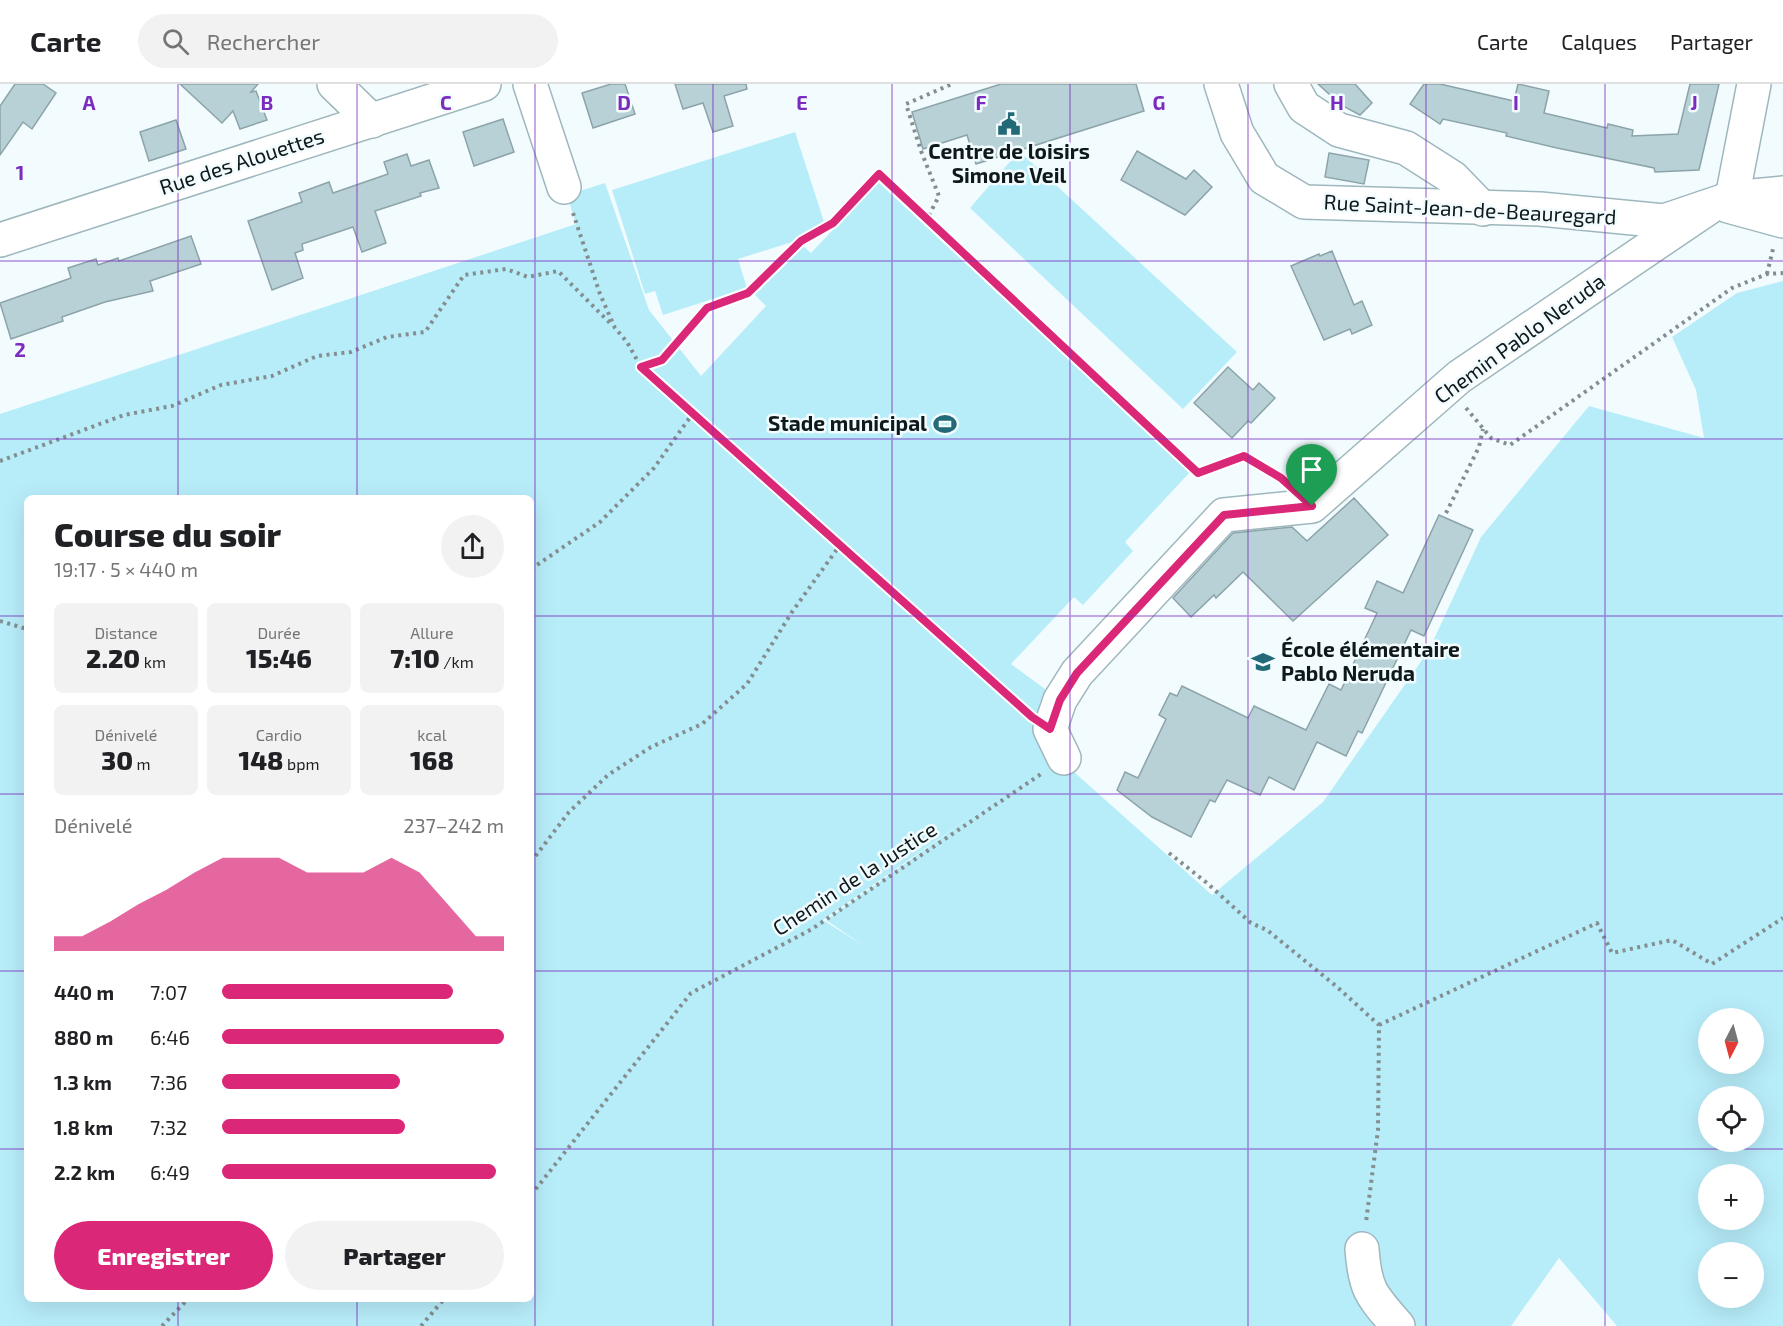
<!DOCTYPE html>
<html lang="fr">
<meta charset="utf-8">
<style>
:root{--surface:#fff;--page:#f2f2f2;--text:#202124;--muted:#757577;--line:#e0e0e0;--accent:#db2777}
body{margin:0;font-family:"Exo 2",sans-serif;background:var(--page);color:var(--text);height:100vh;display:flex;flex-direction:column;font-size:22px;white-space:nowrap}
*{box-sizing:border-box;margin:0}
p{font-size:20px;color:var(--muted)}
.icon{flex:none;width:33px;height:33px;fill:none;stroke:currentColor;stroke-width:2;stroke-linecap:round;stroke-linejoin:round}
.map{position:relative;flex:1;overflow:hidden}
.drawer{position:absolute;left:24px;top:411px;width:510px;height:807px;display:flex;flex-direction:column;background:var(--surface);border-radius:9px;box-shadow:0 6px 24px #0002}
.drawer>*{flex:none}
.needle{width:39px;rotate:186deg}
.tools{position:absolute;left:1698px;top:924px;display:grid;gap:12px}
.tools a{display:grid;place-items:center;width:66px;height:66px;border-radius:50%;background:var(--surface);box-shadow:0 6px 24px #0002;font-size:30px}
.pin{position:absolute;display:grid;place-items:center;width:51px;height:51px;color:#fff;margin:-62px -26px;border-radius:50% 50% 50% 0;rotate:-45deg;box-shadow:0 0 6px #0007}
.pin .icon{rotate:45deg}
.round{display:grid;place-items:center;flex:none;width:63px;height:63px;border-radius:32px;background:var(--page)}
.head{display:flex;align-items:center;justify-content:space-between;height:102px;padding:0 30px}
h1{font-size:33px;font-weight:800;line-height:45px}
.stats{display:grid;grid-template-columns:repeat(3,1fr);gap:9px;height:102px;padding:6px 30px}
.stats div{display:grid;align-content:center;border-radius:9px;background:var(--page);text-align:center}
.stats b{font-size:26px;font-weight:800}
.stats small{font-size:16px;font-weight:400}
.stats p{font-size:16px}
.chart{height:168px;padding:12px 30px}
.chart p{display:flex;justify-content:space-between}
.chart svg{width:100%;height:108px;margin-top:6px;fill:var(--accent);opacity:.7}
.cta{display:flex;gap:12px;margin-top:auto;padding:12px 30px}
.cta a{flex:1;height:69px;border-radius:36px;background:var(--accent);color:#fff;font-size:24px;font-weight:800;line-height:69px;text-align:center}
.cta a+a{background:var(--page);color:var(--text)}
ul{padding:0 30px;list-style:none;font-size:20px}
li{display:grid;grid-template-columns:96px 72px 1fr;align-items:center;height:45px}
li i{height:15px;border-radius:8px;background:var(--accent)}
header{display:flex;align-items:center;gap:36px;box-sizing:border-box;height:84px;padding:0 30px;background:var(--surface);border-bottom:2px solid var(--line)}
header strong{font-size:28px}
nav{display:flex;gap:33px;margin-inline-start:auto;font-size:21px}
.search{width:420px;height:54px;background:var(--page);display:flex;align-items:center;gap:15px;box-sizing:border-box;padding:0 21px;border-radius:33px;color:var(--muted);font-size:22px}
.map>svg:first-child{display:block}
</style>
<header>
<strong>Carte</strong>
<div class="search"><svg class="icon" aria-label="search" viewBox="0 0 24 24"><circle cx="10" cy="10" r="6"/><path d="M15 15l6 6"/></svg>Rechercher</div>
<nav><a>Carte</a><a>Calques</a><a>Partager</a></nav>
</header>
<div class="map">
<svg width="1783" height="1242" viewBox="0 0 1783 1242">
<rect width="100%" height="100%" fill="#f2fcff"/>
<g fill="#b7edf9" fill-rule="evenodd">
<polygon points="795,48 827,147 738,175 747,204 663,231 655,207 645,210 612,106"/>
<polygon points="1019,67 1237,268 1183,325 970,124"/>
<path d="M878,98L1190,388L1125,458L1133,467L1083,521L1074,513L1011,580L1045,605L1056,672L1212,811L1323,718L1429,566L1481,453L1589,322L1704,354L1696,306L1672,253L1737,209L1783,197V1242H1617L1559,1174L1511,1242H0V330L576,140L567,111L605,99L649,226L701,292L766,222L755,211L802,161L811,169ZM27,414H531V1215H27ZM973,731L826,836L864,862L823,836ZM1708,934H1754V980H1708ZM1708,1012H1754V1058H1708ZM1708,1090H1754V1136H1708ZM1708,1168H1754V1214H1708Z"/>
</g>
<g fill="#b7d1d6" stroke="#8ca4a9" stroke-width="1.5">
<polygon points="15,0 43,0 56,9 32,45 23,38 0,71 0,22"/>
<polygon points="180,0 258,0 251,8 256,7 267,36 240,45 233,27 222,39"/>
<polygon points="611,0 625,0 635,30 593,44 582,9"/>
<polygon points="675,0 746,0 747,5 724,12 733,42 713,48 703,19 683,25"/>
<polygon points="1001,0 1136,0 1144,27 976,80 967,51 923,65 912,28"/>
<polygon points="1318,0 1355,0 1372,19 1360,31 1341,21"/>
<polygon points="1424,0 1440,0 1514,17 1518,0 1549,7 1544,29 1607,44 1608,40 1633,46 1632,52 1678,50 1690,0 1719,0 1699,86 1655,88 1654,84 1557,64 1506,52 1507,49 1443,35 1440,40 1410,20"/>
<polygon points="503,35 514,68 474,82 463,48"/>
<polygon points="176,36 186,65 149,77 140,48"/>
<polygon points="1137,67 1186,95 1194,86 1212,103 1185,131 1121,96"/>
<polygon points="1329,69 1369,76 1364,100 1325,93"/>
<polygon points="407,70 411,82 429,76 439,104 420,109 421,112 375,127 386,159 362,168 353,143 302,160 303,166 295,169 303,194 272,206 248,137 302,118 299,109 329,98 333,109 388,90 384,78"/>
<polygon points="191,152 201,180 150,197 153,207 105,218 62,233 63,237 11,255 0,219 71,194 68,184 96,175 98,181 118,174 119,177"/>
<polygon points="1332,167 1354,221 1362,217 1372,241 1352,250 1350,245 1324,256 1291,182 1319,170 1320,172"/>
<polygon points="1228,283 1253,306 1259,299 1275,314 1251,339 1248,337 1232,354 1194,319"/>
<polygon points="1354,414 1388,451 1293,537 1243,488 1216,514 1214,511 1191,533 1173,514 1233,449 1292,443 1307,457"/>
<polygon points="1439,431 1473,446 1424,552 1411,546 1362,649 1358,647 1346,672 1317,658 1294,706 1269,693 1260,711 1227,696 1215,718 1210,716 1191,753 1152,733 1117,706 1125,688 1138,694 1166,635 1159,631 1170,609 1177,612 1182,602 1248,634 1254,622 1306,646 1329,600 1341,606 1377,529 1365,524 1377,497 1403,509"/>
</g>
<g fill="none" stroke-linecap="round" stroke-linejoin="round">
<g stroke="#9eb7bd" stroke-width="36">
<g id="minor">
<polyline points="334,0 372,37"/>
<polyline points="530,0 564,103"/>
<polyline points="1221,0 1237,49 1264,94 1304,118 1540,125 1664,137 1732,114 1783,109"/>
<polyline points="1291,0 1304,23 1339,46 1406,64 1453,94 1483,125"/>
<polyline points="1732,114 1754,0"/>
<polyline points="1728,122 1783,137"/>
<polyline points="0,156 484,0"/>
<polyline points="1064,674 1050,645 1060,616 1077,589 1224,431 1312,422 1459,293 1711,122"/>
<path d="M1362,1165C1365,1207 1372,1212 1398,1242"/>
</g>
</g>
<g stroke="#848e91" stroke-width="4" stroke-dasharray="3 4.5" stroke-linecap="butt">
<polyline points="573,129 600,210 615,244 627,258 641,283 1025,628"/>
<polyline points="927,135 1198,389 1244,372 1282,395"/>
<polyline points="1767,190 1773,165"/>
<polyline points="641,283 662,276 707,224 748,209 801,157 833,139 879,90 927,135 939,112 921,67 906,20 952,0"/>
<polyline points="1466,324 1491,354 1510,361 1732,204 1767,190 1783,189"/>
<polyline points="0,377 124,331 172,322 221,301 272,292 317,272 351,268 387,253 425,248 464,191 506,185 528,193 558,187 612,241"/>
<polyline points="1446,429 1479,363 1483,345"/>
<polyline points="531,485 600,438 654,384 693,329"/>
<polyline points="0,537 27,545"/>
<polyline points="1169,769 1207,799 1251,839 1267,846 1336,902 1379,941 1378,1046 1366,1138"/>
<polyline points="531,778 569,728 608,691 651,663 702,640 747,600 792,528 840,461"/>
<polyline points="1379,941 1597,839 1612,869 1672,856 1712,880 1783,834"/>
<polyline points="531,1111 691,909 812,845 1041,690"/>
<polyline points="162,1242 188,1215"/>
<polyline points="421,1242 444,1215"/>
</g>
<use href="#minor" stroke="#fff" stroke-width="33"/>
</g>
<g fill="none" stroke-linecap="round" stroke-linejoin="round">
<g stroke="#fff" stroke-width="12">
<polygon id="route" points="879,90 1198,389 1244,372 1281,394 1312,422 1224,431 1077,589 1060,616 1050,645 1032,633 641,283 662,276 707,224 748,209 801,157 833,139"/>
</g>
<use href="#route" stroke="#db2777" stroke-width="8"/>
</g>
<path fill="none" stroke="#7b2cbf" stroke-width="1.5" stroke-opacity="0.55" d="M178,0V414M357,0V414M535,0V1242M713,0V1242M892,0V1242M1070,0V1242M1248,0V1242M1426,0V1242M1605,0V1242M0,177H1783M0,355H1783M0,532H27M531,532H1783M0,710H27M531,710H1783M0,887H27M531,887H1783M0,1065H27M531,1065H1783M178,1215V1242M357,1215V1242"/>
<defs>
<g id="civic-bare" transform="scale(1.8)"><path d="M-.6-6.5H3V-4.5H.6V-3L4-1V1h2V6H-6V1h2V-1L-.6-3ZM-1.2 2.5V6h2.4V2.5Z" fill="#236a78" stroke="#f2fcff" stroke-width="2.5" paint-order="stroke"/></g>
<g id="stadium-bare" transform="scale(1.8)"><path d="M0-5a6.5 5 0 1 0 0 10a6.5 5 0 1 0 0-10ZM-3.5-1.8h7v3.6h-7Z" fill="#236a78" stroke="#f2fcff" stroke-width="2.5" paint-order="stroke"/></g>
<g id="school-bare" transform="scale(1.8)"><path d="M0-5L7-2L0 1L-7-2ZM-4 1L0 2.5L4 1V4Q0 6-4 4Z" fill="#236a78" stroke="#f2fcff" stroke-width="2.5" paint-order="stroke"/></g>
</defs>
<g fill-rule="evenodd">
<use href="#civic-bare" x="1009" y="40"/>
<use href="#stadium-bare" x="945" y="340"/>
<use href="#school-bare" x="1263" y="578"/>
</g>
<g text-anchor="middle" stroke-width="5" stroke-linejoin="round" paint-order="stroke">
<g font-size="21" font-weight="bold" fill="#0f191b" stroke="#f2fcff">
<text x="1009" y="75">Centre de loisirs<tspan x="1009" dy="24">Simone Veil</tspan></text>
<text x="927" y="347" text-anchor="end">Stade municipal</text>
<text x="1281" y="573" text-anchor="start">École élémentaire<tspan x="1281" dy="24">Pablo Neruda</tspan></text>
</g>
<g font-size="21" fill="#0f191b" stroke="#f2fcff">
<text transform="translate(242 78) rotate(-18)" y="7">Rue des Alouettes</text>
<text transform="translate(1470 126) rotate(3)" y="7">Rue Saint-Jean-de-Beauregard</text>
<text transform="translate(1520 255) rotate(-36)" y="7">Chemin Pablo Neruda</text>
<text transform="translate(855 795) rotate(-33)" y="7">Chemin de la Justice</text>
</g>
</g>
<g font-size="20" text-anchor="middle" font-weight="bold" fill="#7b2cbf" stroke="#f2fcff" stroke-width="5" stroke-linejoin="round" paint-order="stroke">
<text x="89" y="26">A</text>
<text x="267" y="26">B</text>
<text x="446" y="26">C</text>
<text x="624" y="26">D</text>
<text x="802" y="26">E</text>
<text x="981" y="26">F</text>
<text x="1159" y="26">G</text>
<text x="1337" y="26">H</text>
<text x="1516" y="26">I</text>
<text x="1694" y="26">J</text>
<text x="20" y="96">1</text>
<text x="20" y="273">2</text>
</g>
</svg>
<div class="tools">
<a><svg class="needle" viewBox="-14 -14 28 28"><path d="M0-13l5 13h-10z" fill="#e53935"/><path d="M0 13l5-13h-10z" fill="#757577"/></svg></a>
<a><svg class="icon" aria-label="locate" viewBox="0 0 24 24"><circle cx="12" cy="12" r="6"/><path d="M12 2v4M12 18v4M2 12h4M18 12h4"/></svg></a>
<a>+</a>
<a>−</a>
</div>
<div class="pin" style="left:1312px;top:422px;background:#1e9e55"><svg class="icon" aria-label="arrive" viewBox="0 0 24 24"><path d="M6 21V4h12l-3 4 3 4H6"/></svg></div>
<section class="drawer">
<div class="head"><div><h1>Course du soir</h1><p>19:17 · 5 × 440 m</p></div><a class="round"><svg class="icon" aria-label="share" viewBox="0 0 24 24"><path d="M12 15V3M7 8l5-5 5 5M5 13v7h14v-7"/></svg></a></div>
<div class="stats">
<div><p>Distance</p><b>2.20<small> km</small></b></div>
<div><p>Durée</p><b>15:46</b></div>
<div><p>Allure</p><b>7:10<small> /km</small></b></div>
</div>
<div class="stats">
<div><p>Dénivelé</p><b>30<small> m</small></b></div>
<div><p>Cardio</p><b>148<small> bpm</small></b></div>
<div><p>kcal</p><b>168</b></div>
</div>
<div class="chart"><p><span>Dénivelé</span>237–242 m</p>
<svg viewBox="0 0 160 44" preserveAspectRatio="none"><path d="M0 44V38L10 38L20 32L30 25L40 19L50 12L60 6L70 6L80 6L90 12L100 12L110 12L120 6L130 12L140 25L150 38L160 38V44z"/></svg>
</div>
<ul>
<li><b>440 m</b>7:07<i style="width:82%"></i></li>
<li><b>880 m</b>6:46<i style="width:100%"></i></li>
<li><b>1.3 km</b>7:36<i style="width:63%"></i></li>
<li><b>1.8 km</b>7:32<i style="width:65%"></i></li>
<li><b>2.2 km</b>6:49<i style="width:97%"></i></li>
</ul>
<div class="cta"><a>Enregistrer</a><a>Partager</a></div>
</section>
</div>
